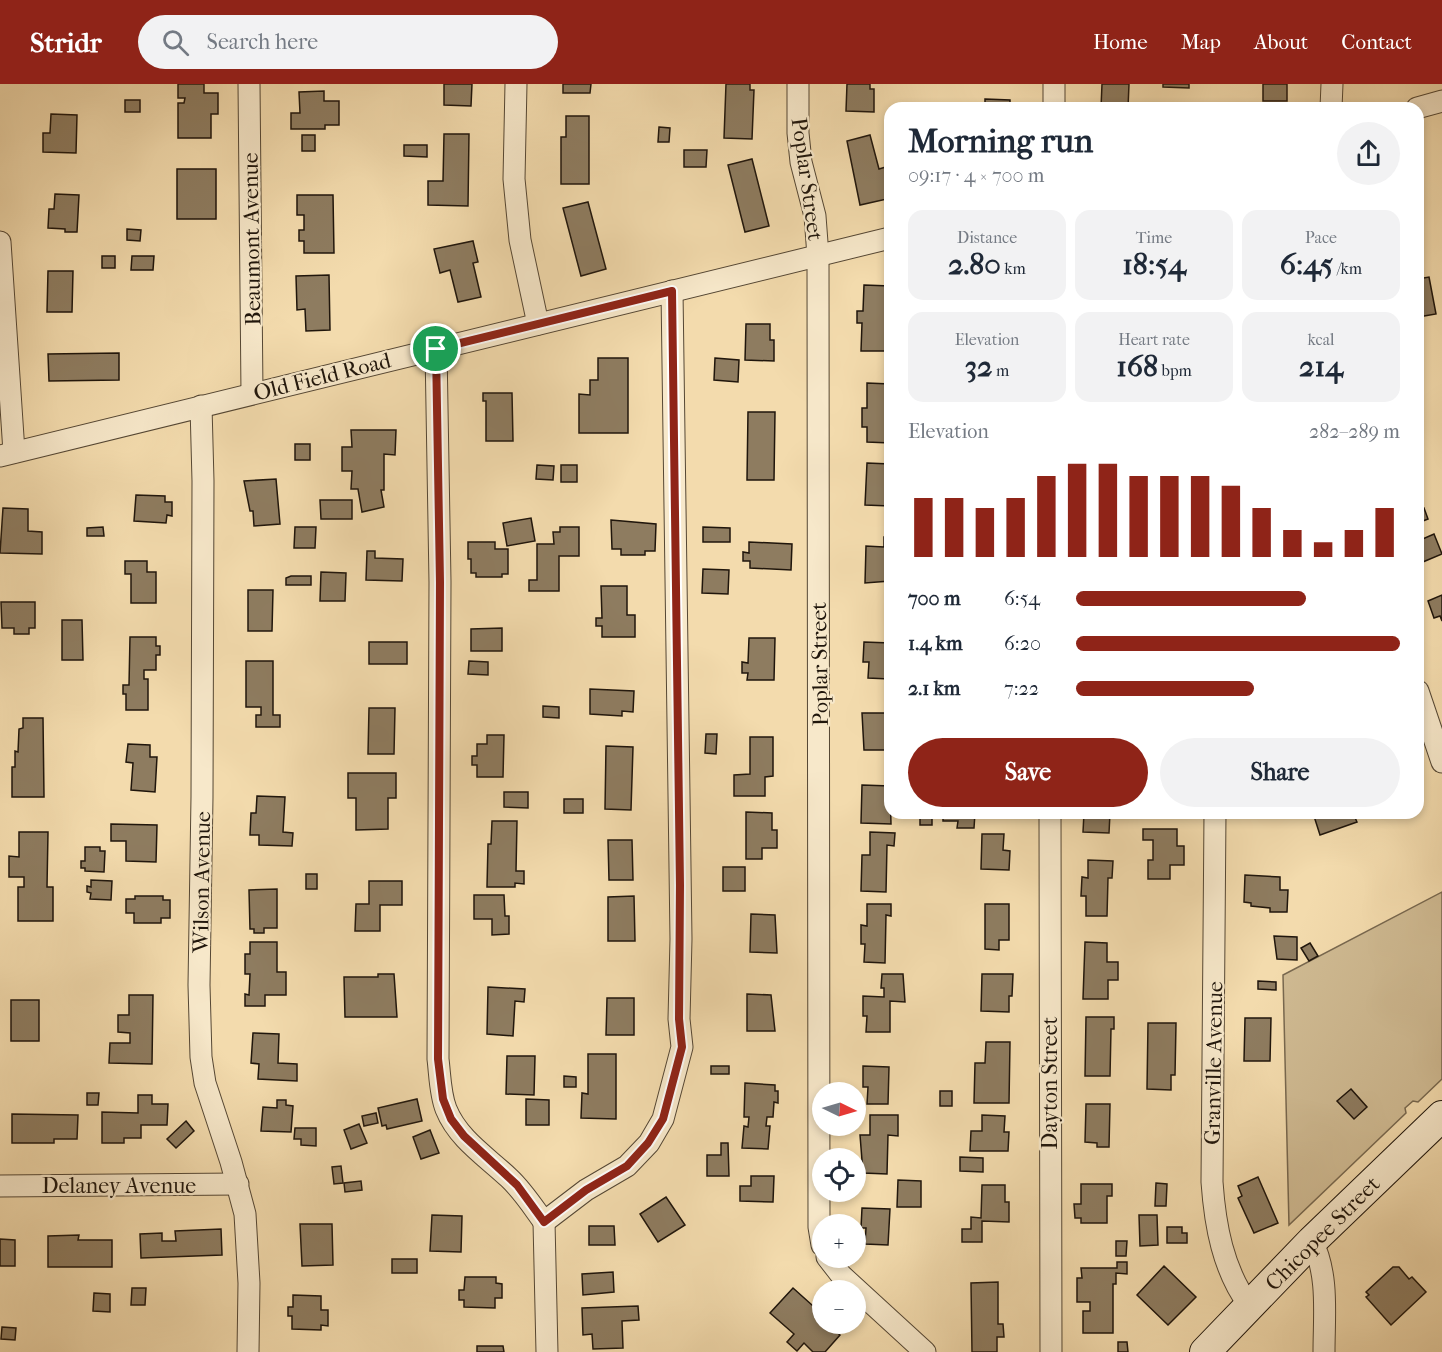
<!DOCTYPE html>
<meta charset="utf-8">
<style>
:root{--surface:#fff;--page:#f2f2f3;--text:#1f2937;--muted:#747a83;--accent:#8f2418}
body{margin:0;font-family:"IM FELL French Canon",serif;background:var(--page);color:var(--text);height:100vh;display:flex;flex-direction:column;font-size:22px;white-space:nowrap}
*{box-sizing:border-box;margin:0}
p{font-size:20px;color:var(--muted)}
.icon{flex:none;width:33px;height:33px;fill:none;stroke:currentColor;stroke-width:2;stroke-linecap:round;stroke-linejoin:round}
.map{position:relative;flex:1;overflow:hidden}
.side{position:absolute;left:884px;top:18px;width:540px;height:717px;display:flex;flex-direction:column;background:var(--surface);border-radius:18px;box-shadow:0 3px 9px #0003}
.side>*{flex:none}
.needle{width:39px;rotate:95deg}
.tools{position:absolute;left:812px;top:998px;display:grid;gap:12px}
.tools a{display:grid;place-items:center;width:54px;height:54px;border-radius:50%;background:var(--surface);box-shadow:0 3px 9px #0003;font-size:30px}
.pin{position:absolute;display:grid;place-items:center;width:51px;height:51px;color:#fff;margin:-26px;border:3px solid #fff;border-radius:50%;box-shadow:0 2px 6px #0007}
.round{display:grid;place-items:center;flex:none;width:63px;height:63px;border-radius:32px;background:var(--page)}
.overview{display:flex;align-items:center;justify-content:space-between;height:102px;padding:0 24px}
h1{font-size:33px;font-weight:700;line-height:45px}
.stats{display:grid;grid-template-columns:repeat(3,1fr);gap:9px;height:102px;padding:6px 24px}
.stats div{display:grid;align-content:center;border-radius:15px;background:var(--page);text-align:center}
.stats b{font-size:30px;font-weight:700}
.stats small{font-size:16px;font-weight:400}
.stats p{font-size:16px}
.chart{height:168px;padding:12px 24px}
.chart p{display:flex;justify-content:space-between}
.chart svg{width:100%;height:108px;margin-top:6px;stroke:var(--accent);stroke-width:6}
.action{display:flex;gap:12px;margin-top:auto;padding:12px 24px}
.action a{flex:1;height:69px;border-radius:36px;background:var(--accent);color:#fff;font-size:24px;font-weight:700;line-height:69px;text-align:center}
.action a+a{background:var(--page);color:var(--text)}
ul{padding:0 24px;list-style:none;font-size:20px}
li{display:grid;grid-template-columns:96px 72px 1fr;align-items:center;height:45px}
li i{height:15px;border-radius:8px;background:var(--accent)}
header{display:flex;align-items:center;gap:36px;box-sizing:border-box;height:84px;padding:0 30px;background:var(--accent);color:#fff}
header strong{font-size:28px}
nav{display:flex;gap:33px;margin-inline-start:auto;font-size:21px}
.search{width:420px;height:54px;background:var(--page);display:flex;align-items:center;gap:15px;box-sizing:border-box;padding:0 21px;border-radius:33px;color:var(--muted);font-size:22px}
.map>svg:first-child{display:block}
</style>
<header>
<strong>Stridr</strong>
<div class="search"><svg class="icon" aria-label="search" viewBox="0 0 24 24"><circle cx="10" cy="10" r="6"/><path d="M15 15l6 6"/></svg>Search here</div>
<nav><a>Home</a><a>Map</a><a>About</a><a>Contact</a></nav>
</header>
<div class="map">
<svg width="1442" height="1268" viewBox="0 0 1442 1268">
<rect width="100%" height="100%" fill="#f3dbad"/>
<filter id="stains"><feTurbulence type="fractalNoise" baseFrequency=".00333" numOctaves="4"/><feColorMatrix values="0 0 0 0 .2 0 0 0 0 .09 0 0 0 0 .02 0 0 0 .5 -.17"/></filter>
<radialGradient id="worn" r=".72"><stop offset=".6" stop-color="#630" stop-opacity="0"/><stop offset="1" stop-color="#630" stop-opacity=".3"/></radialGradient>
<polygon fill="#cfba92" stroke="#78684f" stroke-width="1.5" points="1442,808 1442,995 1418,1018 1413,1017 1405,1024 1406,1029 1289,1141 1283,891"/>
<g fill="#8e7c60" stroke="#20160c" stroke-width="1.5">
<polygon points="178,0 204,0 204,9 218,9 218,30 211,30 211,54 178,54 178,19 184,19 185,14 178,14"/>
<polygon points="444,0 472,0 471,22 444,21"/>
<polygon points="563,0 591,0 590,9 563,9"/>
<polygon points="726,0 750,0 750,6 754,6 752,55 724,54"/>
<polygon points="847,0 870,0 870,5 874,5 874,28 846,27"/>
<polygon points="1102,0 1129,0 1128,24 1101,24"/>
<polygon points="1163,0 1189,0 1189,4 1163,3"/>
<rect x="1263" y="0" width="24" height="17"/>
<polygon points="324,7 324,17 339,17 339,41 325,41 325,45 291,45 291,29 300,29 299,8"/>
<polygon points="985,15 1010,16 1010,24 985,24"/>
<rect x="125" y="16" width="15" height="12"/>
<polygon points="51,30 77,31 76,69 43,68 43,49 50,49"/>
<polygon points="566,32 589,32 589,100 561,100 561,53 566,53"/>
<polygon points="659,43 670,44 669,58 658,58"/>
<polygon points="444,50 469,50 468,122 428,121 428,97 443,97"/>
<rect x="302" y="51" width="13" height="16"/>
<polygon points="870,51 879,85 889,82 890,106 885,107 887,115 860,121 847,57"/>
<polygon points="404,61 427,61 427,73 404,72"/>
<polygon points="684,66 707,66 706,83 684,83"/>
<polygon points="752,75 769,142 745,148 728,81"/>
<rect x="177" y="85" width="39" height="50"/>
<polygon points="55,110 79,111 77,148 65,148 65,145 48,144 49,125 54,125"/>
<polygon points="297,111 333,111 334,169 304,169 304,157 299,157 299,146 304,146 304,131 297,131"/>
<polygon points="588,118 606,185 581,192 563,124"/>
<polygon points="127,145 141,146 140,157 127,156"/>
<polygon points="473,157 478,178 473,179 481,213 458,218 450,186 440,189 434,165"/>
<rect x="102" y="172" width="13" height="12"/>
<polygon points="132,172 154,172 153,186 131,186"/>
<polygon points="48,187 73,187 72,228 47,228"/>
<polygon points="329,191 330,246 306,247 305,225 297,226 296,192"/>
<polygon points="1429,193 1436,230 1418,233 1418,195"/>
<polygon points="864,201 890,202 890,219 887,219 886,267 861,267 862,239 857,239 857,227 863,227"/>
<polygon points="746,240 770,240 770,256 774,256 774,277 745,276"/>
<polygon points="119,269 119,296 49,297 48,270"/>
<polygon points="598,274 628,274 628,349 579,349 579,310 590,311 590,296 598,296"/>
<polygon points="715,274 739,276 738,298 714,296"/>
<polygon points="867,299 890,300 890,359 867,358 867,343 862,343 862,324 867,324"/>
<polygon points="483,309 512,309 513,357 486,357 486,317 483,317"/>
<polygon points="748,328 775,328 774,396 747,396"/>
<polygon points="351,346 396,346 395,371 384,370 384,406 381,406 384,423 362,428 358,405 351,405 352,387 342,387 342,363 352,363"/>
<rect x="295" y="360" width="15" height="16"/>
<polygon points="867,379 890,380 890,422 865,421"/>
<polygon points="537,381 554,382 553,396 536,395"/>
<rect x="561" y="381" width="16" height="17"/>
<polygon points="276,395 280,440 254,442 253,427 250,427 244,397"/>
<polygon points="136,411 165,412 165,418 172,418 172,432 167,431 166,439 134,437"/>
<polygon points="320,416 352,416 352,435 321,435"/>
<polygon points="3,424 28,425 28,447 42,448 42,470 0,469"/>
<polygon points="1424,424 1428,435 1418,439 1418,427"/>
<polygon points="531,434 535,457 507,462 503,439"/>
<polygon points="611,436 656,440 655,467 645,467 645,471 621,471 621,465 612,465"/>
<polygon points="103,443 104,452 87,452 87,444"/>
<polygon points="295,443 316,443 315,464 294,464"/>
<polygon points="560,443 579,443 579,472 559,472 559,507 529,507 529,496 537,496 537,460 554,460 553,448 560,448"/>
<polygon points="703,443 730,444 730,458 703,458"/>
<polygon points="1434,450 1442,470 1418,480 1418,457"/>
<polygon points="884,453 890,453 890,497 865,499 866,462 884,463"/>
<polygon points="468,458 495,458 495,465 508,465 508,490 502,490 502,493 476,493 476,489 471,489 471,475 468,475"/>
<polygon points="749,458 792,460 791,486 750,484 750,477 743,477 743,468 749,469"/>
<polygon points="367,467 375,467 375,474 403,475 402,497 366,496"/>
<polygon points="125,477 147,477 147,488 156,488 156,519 131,519 131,490 125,490"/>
<polygon points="703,485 729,486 728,510 702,509"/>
<polygon points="321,488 346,489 345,517 320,517"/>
<polygon points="291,492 311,492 311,501 286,501 286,494"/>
<polygon points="601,502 627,502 627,531 635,531 635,553 602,553 602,542 596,542 596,534 602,534"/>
<polygon points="248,506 273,506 272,547 248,547"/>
<polygon points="1442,511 1442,537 1440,532 1434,534 1428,517"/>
<polygon points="1,518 35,518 35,544 29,544 29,550 14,550 14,544 2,544"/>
<polygon points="62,536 82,536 83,576 62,576"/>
<polygon points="502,544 502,567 471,567 471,545"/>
<polygon points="130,553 156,553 156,562 160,562 160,571 156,571 156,586 144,586 144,595 148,595 148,626 126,626 126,610 123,610 123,601 129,601"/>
<polygon points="749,554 775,554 774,596 747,596 748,589 742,589 742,578 748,579"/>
<rect x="369" y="558" width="38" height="22"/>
<polygon points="864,558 890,559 889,595 868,594 869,578 863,578"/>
<polygon points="246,577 273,577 273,631 280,631 280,643 256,643 256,631 261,631 261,623 246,623"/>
<polygon points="469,577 488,578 488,591 468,590"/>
<polygon points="590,605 634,607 633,628 622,627 622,632 590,630"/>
<polygon points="543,622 559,623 559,634 543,633"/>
<polygon points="369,624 395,624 394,670 368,670"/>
<polygon points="862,629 886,629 886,638 890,638 890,666 864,666"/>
<polygon points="23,634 43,634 44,713 12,713 12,683 15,683 15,667 18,668 19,645 23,644"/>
<polygon points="706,650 717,650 716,670 705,669"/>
<polygon points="487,651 504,651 503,693 477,693 477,681 472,681 472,672 477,672 477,660 487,660"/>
<polygon points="750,653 773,653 773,692 765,693 765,712 734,712 734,691 750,690"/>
<polygon points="128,660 150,661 150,673 157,673 155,708 131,706 133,679 126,678"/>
<polygon points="606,662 633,663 631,726 605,725"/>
<polygon points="348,689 396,689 396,714 388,714 388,745 356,746 356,714 348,714"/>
<polygon points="862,701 890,702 891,740 861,739"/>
<polygon points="504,708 528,708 528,724 504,723"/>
<polygon points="257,712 285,713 283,748 293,749 292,762 259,761 259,751 250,751 251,729 256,729"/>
<rect x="564" y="715" width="19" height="14"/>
<polygon points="746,728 772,729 772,746 777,746 777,764 762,764 762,775 746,775"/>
<rect x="920" y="729" width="12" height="12"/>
<polygon points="943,729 975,729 974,744 957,744 958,737 943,737"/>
<polygon points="1084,729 1110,729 1109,749 1083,748"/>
<polygon points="1313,729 1353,729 1357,738 1320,751"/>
<polygon points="492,737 517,737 516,787 524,787 524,800 515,799 515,803 487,803 488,760 491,760"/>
<polygon points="111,740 157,741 156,778 126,777 126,757 111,757"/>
<polygon points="1143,745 1177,745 1177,762 1184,762 1184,781 1170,781 1170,795 1148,795 1148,776 1153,776 1153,756 1143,756"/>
<polygon points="19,748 48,748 47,803 53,803 53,837 18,837 18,803 24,803 24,793 9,793 9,772 19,773"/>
<polygon points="870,748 895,749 894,762 887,761 886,808 861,807 862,771 870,771"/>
<polygon points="982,750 1004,750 1003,766 1010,767 1009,786 981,785"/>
<polygon points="608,756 632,756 633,796 609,796"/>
<polygon points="85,763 100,763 100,767 105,767 104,788 85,787 85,784 81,784 81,777 85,777"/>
<polygon points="1088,776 1113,777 1112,794 1108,794 1107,832 1086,832 1086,812 1081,812 1082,793 1088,794"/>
<rect x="723" y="783" width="22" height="24"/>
<rect x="306" y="790" width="11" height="15"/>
<polygon points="1245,791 1280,793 1280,806 1288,806 1287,828 1270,828 1270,824 1251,822 1251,819 1244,818"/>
<polygon points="91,796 112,797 111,816 90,815 91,809 87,808 87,802 91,803"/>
<polygon points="369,797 402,797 402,821 380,821 380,847 355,847 356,820 369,820"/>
<polygon points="277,805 277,844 264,844 264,849 254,849 254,845 250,845 249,806"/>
<polygon points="474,811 504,811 505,832 509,832 509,850 492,851 492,835 474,835"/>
<polygon points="135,812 163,812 163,816 170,816 170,834 161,834 161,839 134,839 134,829 126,829 126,815 135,815"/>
<polygon points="634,812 635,857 608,857 608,813"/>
<polygon points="867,820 891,820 891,832 886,831 885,879 864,878 865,860 861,860 861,841 867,842"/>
<polygon points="985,820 1009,820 1009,856 999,856 999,866 985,865"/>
<polygon points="751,830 775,831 777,869 750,868"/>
<polygon points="1274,852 1297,853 1297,876 1277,875"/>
<polygon points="250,858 277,858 277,888 286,888 286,911 265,911 265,922 245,922 245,910 249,911 250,890 245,890 245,870 250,870"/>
<polygon points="1085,858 1107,859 1107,878 1118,878 1118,896 1108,896 1108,915 1083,915"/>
<polygon points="1310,859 1318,872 1309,877 1301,864"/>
<polygon points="378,890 394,890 397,933 345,933 344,893 378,893"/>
<polygon points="882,890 903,890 905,918 890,917 890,948 866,948 867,932 863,932 863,912 884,913 884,904 881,904"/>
<polygon points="982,890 1013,890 1012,912 1009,912 1009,928 981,927"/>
<polygon points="1258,897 1276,898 1276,906 1258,905"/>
<polygon points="488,903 525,905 524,918 515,917 513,952 487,950"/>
<polygon points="747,910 771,911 775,947 747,947"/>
<polygon points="129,911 153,911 152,980 109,979 110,959 130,959 130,949 118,948 118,931 129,931"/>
<polygon points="607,914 634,914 634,951 606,951"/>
<rect x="11" y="916" width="28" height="41"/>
<polygon points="1086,933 1114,933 1114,945 1111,945 1110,992 1085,992"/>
<polygon points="1245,934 1271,934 1270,977 1244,977"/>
<polygon points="1148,939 1176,939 1175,991 1171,991 1171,1006 1147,1005"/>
<polygon points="253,949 279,950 278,979 297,980 297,997 258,995 259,980 251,979"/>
<polygon points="986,958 1010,958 1009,1019 974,1019 975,979 985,979"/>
<polygon points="588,970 616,970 616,1035 581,1034 582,1009 588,1010"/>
<polygon points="507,972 535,972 534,1011 506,1010"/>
<rect x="711" y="982" width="18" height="8"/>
<polygon points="863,982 889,983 888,1020 867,1020 868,1003 863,1003"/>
<polygon points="564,992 576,993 576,1003 564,1003"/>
<polygon points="745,999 775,1001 775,1007 778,1007 778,1019 774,1018 773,1033 767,1033 766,1042 770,1042 768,1065 742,1064 744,1042 748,1043 749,1033 744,1033"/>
<polygon points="1351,1005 1367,1023 1354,1035 1337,1017"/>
<rect x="940" y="1007" width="12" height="15"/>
<polygon points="87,1009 99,1009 98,1021 87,1021"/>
<polygon points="138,1011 152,1011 152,1020 168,1020 167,1041 141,1041 141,1054 124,1054 124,1059 102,1059 102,1028 138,1029"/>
<polygon points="417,1015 422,1037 387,1045 386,1041 382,1042 378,1024"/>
<polygon points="526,1015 549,1016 549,1041 526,1041"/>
<polygon points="277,1016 286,1016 286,1021 293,1022 291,1048 261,1047 263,1023 277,1024"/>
<polygon points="1086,1020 1110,1020 1109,1063 1097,1063 1097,1059 1085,1058"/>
<polygon points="376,1029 378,1039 364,1042 362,1032"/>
<polygon points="12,1030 78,1031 77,1055 54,1055 54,1059 12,1059"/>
<polygon points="870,1031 898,1031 898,1052 888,1051 887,1090 863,1089 860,1051 870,1051"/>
<polygon points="982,1031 1005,1032 1004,1048 1009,1048 1008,1067 970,1067 971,1047 982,1047"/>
<polygon points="186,1037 194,1047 176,1064 167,1055"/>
<polygon points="359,1040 367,1059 351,1065 344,1046"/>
<polygon points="295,1044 316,1044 316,1062 301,1061 301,1055 294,1055"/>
<polygon points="430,1046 439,1069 421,1075 413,1053"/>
<polygon points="721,1059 728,1059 729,1092 707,1092 707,1071 721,1071"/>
<polygon points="960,1073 983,1074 983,1088 960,1087"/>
<polygon points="341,1082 343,1099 334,1100 332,1083"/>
<polygon points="751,1092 774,1092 773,1118 740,1117 740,1102 751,1102"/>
<polygon points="1258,1093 1278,1139 1254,1149 1238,1114 1242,1112 1238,1102"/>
<polygon points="898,1096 921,1097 921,1123 897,1123"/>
<polygon points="361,1097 362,1106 345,1108 344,1099"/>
<polygon points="1156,1099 1167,1100 1166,1122 1155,1122"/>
<polygon points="1081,1100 1112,1100 1112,1112 1107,1112 1107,1139 1081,1139 1081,1134 1075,1134 1074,1120 1081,1120"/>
<polygon points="982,1101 1005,1101 1005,1118 1009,1118 1009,1138 982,1137 982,1158 962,1158 962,1145 971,1145 971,1133 981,1134"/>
<polygon points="666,1113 685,1141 658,1158 640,1130"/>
<polygon points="862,1124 890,1125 888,1161 865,1160 866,1144 861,1144"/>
<polygon points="432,1131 462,1132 461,1168 430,1167"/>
<polygon points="1139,1131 1157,1131 1158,1161 1140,1162"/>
<polygon points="300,1140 332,1140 333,1181 302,1182"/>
<polygon points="589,1142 614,1142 615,1161 589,1161"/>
<polygon points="1167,1143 1182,1143 1182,1149 1187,1149 1187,1159 1167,1159"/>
<polygon points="221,1145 222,1171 141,1174 140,1150 162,1149 162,1157 176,1157 175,1147"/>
<polygon points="79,1151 78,1156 112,1156 112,1183 48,1183 48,1152"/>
<polygon points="0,1155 15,1156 15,1182 0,1182"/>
<polygon points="1116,1157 1127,1157 1126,1172 1116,1172"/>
<rect x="392" y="1175" width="25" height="14"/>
<polygon points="1117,1178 1127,1178 1127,1190 1116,1189 1116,1200 1113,1200 1113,1249 1083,1249 1083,1227 1090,1227 1090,1218 1077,1218 1077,1194 1082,1194 1081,1184 1117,1184"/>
<polygon points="1164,1182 1196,1213 1168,1241 1137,1211"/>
<polygon points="1393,1183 1399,1183 1409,1195 1412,1193 1426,1208 1391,1241 1366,1213 1369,1211 1366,1208"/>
<polygon points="613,1188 614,1208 583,1211 582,1190"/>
<polygon points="465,1193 496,1193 496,1199 502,1200 502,1214 495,1214 495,1224 464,1223 464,1216 459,1216 459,1206 464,1206"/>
<polygon points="998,1198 998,1240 1003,1240 1004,1253 997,1253 997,1268 972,1268 971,1199"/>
<polygon points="132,1204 146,1204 145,1221 131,1221"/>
<polygon points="793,1204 822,1230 822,1239 826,1239 840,1251 825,1268 813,1268 804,1259 797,1267 787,1258 794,1250 770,1229"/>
<polygon points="94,1209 110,1210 110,1228 93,1227"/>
<polygon points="293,1211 321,1212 321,1226 328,1226 328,1242 321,1241 321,1246 292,1245 292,1232 288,1232 288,1223 293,1223"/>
<polygon points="638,1222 639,1236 622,1237 623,1264 593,1265 592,1250 583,1251 582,1224"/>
<polygon points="2,1243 16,1244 15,1256 1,1255"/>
<polygon points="1118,1258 1127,1258 1128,1268 1118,1268"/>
<polygon points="477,1262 503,1262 504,1268 477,1268"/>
</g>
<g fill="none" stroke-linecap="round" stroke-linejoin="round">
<g stroke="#554734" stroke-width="23">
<g id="minor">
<polyline points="249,0 252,309"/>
<polyline points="516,0 514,95 520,156 538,240"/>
<polyline points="798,0 798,49 801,78 815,132 818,172 819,1143 822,1161"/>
<polyline points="1054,0 1054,24"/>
<polyline points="1331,24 1332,0"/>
<polyline points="1417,24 1442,17"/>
<polyline points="0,158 14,368"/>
<path d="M436,265L440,498L438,975C440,991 440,1010 446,1025C458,1055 487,1073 509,1094C523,1107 533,1123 544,1138"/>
<polyline points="201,322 203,397 202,713 199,901 201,973 205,999 231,1078 245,1130 249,1199 248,1268"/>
<polyline points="0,372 890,154"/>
<polyline points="1418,607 1442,678"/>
<polyline points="1050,729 1051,1268"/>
<path d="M1215,729L1212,1098C1215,1141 1223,1186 1249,1221"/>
<polyline points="0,1102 238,1100"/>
<polyline points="544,1138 586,1106 627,1082 649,1059 663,1035 682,963 679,935 681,855 672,207"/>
<polyline points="544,1138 547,1268"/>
<path d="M1312,1157C1329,1191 1324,1231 1324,1268"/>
<polyline points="827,1173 841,1191 925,1268"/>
</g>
</g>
<g stroke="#20160c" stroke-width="32">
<polyline id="secondary" points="1205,1268 1312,1157 1442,1032"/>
</g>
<use href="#minor" stroke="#f7e8ca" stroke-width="21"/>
<use href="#secondary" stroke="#f7e8ca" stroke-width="30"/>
</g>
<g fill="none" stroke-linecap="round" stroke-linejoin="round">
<g stroke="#fff" stroke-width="12">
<polygon id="route" points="672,207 680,801 679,935 682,963 663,1035 648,1059 627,1082 586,1106 544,1138 517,1101 464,1052 451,1035 443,1015 438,975 440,498 436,265"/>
</g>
<use href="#route" stroke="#8f2418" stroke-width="8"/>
</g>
<g text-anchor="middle" stroke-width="4.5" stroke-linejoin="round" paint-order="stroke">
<g font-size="22" fill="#20160c" stroke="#f7e8ca">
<text transform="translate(808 95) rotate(82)" y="8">Poplar Street</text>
<text transform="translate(251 155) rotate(-91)" y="8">Beaumont Avenue</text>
<text transform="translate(322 292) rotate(-14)" y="8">Old Field Road</text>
<text transform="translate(819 580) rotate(-91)" y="8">Poplar Street</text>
<text transform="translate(201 798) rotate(-89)" y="8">Wilson Avenue</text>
<text transform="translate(1213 979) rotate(-89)" y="8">Granville Avenue</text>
<text transform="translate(1049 999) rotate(-90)" y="8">Dayton Street</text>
<text x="119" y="1109">Delaney Avenue</text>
<text transform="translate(1322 1149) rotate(-45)" y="8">Chicopee Street</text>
</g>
</g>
<rect width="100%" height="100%" filter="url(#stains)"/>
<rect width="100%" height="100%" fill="url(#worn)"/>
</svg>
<div class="tools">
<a><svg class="needle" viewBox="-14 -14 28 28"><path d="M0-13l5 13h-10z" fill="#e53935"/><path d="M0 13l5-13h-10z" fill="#747a83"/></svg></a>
<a><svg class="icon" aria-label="locate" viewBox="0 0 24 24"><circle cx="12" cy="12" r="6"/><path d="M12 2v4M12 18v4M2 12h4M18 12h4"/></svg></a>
<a>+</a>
<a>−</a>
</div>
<div class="pin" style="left:436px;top:265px;background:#1e9e55"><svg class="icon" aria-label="arrive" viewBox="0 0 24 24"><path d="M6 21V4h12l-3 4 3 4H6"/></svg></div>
<section class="side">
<div class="overview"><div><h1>Morning run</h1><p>09:17 · 4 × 700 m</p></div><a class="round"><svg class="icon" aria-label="share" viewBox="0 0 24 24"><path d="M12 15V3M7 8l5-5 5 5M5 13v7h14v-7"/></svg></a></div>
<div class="stats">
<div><p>Distance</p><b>2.80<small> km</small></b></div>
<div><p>Time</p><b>18:54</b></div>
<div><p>Pace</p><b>6:45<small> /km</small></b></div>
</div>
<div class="stats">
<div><p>Elevation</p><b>32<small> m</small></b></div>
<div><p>Heart rate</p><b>168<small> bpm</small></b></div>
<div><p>kcal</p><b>214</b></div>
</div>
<div class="chart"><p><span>Elevation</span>282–289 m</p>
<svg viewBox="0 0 160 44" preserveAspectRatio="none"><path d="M5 44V20M15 44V20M25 44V24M35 44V20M45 44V11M55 44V6M65 44V6M75 44V11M85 44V11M95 44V11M105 44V15M115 44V24M125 44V33M135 44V38M145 44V33M155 44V24"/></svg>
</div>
<ul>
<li><b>700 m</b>6:54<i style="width:71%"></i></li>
<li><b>1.4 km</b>6:20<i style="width:100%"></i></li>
<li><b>2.1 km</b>7:22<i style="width:55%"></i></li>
</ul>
<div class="action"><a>Save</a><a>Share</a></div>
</section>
</div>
